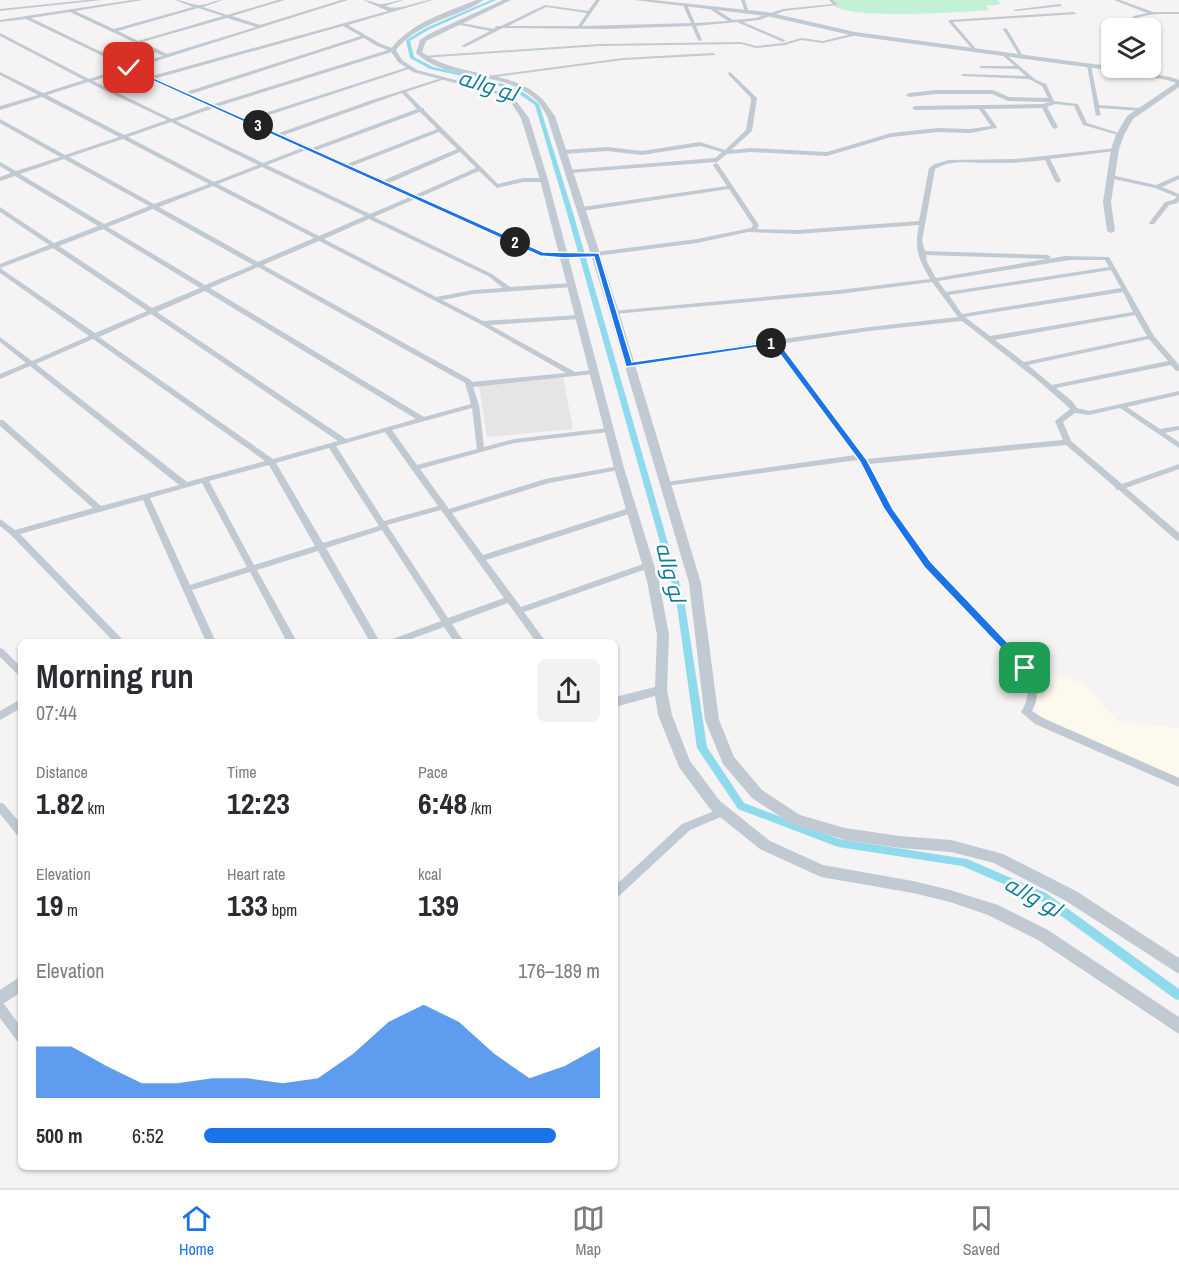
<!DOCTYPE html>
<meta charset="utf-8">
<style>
:root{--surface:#fff;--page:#f2f2f3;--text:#2b2b33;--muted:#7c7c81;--line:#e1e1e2;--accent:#1a73e8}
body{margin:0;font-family:"Archivo Narrow",Cairo,sans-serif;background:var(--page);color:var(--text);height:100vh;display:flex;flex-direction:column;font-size:22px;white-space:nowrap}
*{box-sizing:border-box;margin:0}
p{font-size:20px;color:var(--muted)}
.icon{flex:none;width:33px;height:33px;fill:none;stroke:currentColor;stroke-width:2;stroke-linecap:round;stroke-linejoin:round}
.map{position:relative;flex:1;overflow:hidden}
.drawer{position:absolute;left:18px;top:639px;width:600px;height:531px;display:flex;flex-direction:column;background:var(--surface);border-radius:9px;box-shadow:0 2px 4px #0004}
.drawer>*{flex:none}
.controls{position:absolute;left:1101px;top:18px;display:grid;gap:12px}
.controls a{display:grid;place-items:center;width:60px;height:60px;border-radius:9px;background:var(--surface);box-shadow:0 2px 4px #0004;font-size:30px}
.pin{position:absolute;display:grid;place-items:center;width:51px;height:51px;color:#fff;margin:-26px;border-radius:12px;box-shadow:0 3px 9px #0006}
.km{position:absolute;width:30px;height:30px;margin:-15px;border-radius:50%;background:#222;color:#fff;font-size:16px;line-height:30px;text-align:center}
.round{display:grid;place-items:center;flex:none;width:63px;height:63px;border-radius:9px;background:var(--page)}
.headline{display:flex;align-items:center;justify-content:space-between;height:102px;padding:0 18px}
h1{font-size:33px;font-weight:700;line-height:45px}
.stats{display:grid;grid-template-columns:repeat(3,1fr);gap:9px;height:102px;padding:6px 18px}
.stats div{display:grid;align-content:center}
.stats b{font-size:30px;font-weight:700}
.stats small{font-size:16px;font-weight:400}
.stats p{font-size:16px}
.chart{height:168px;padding:12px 18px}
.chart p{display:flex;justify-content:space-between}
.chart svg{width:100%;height:108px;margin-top:6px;fill:var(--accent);opacity:.7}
ul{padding:0 18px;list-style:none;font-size:20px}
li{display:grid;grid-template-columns:96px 72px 1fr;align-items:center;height:45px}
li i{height:15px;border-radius:8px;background:var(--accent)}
.tabs{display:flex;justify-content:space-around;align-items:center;height:84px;border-top:2px solid var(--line);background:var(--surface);font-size:16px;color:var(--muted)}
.tabs a{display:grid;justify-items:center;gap:3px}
.tabs .active{color:var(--accent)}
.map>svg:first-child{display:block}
</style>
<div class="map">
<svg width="1179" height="1188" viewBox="0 0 1179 1188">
<rect width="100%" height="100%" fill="#f5f3f3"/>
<polygon fill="#fdf9ef" points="1030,665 1086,685 1118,722 1179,728 1179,786 1039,717"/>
<polygon fill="#e6e4e5" points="563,377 573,429 487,437 479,386"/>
<path fill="#c3f1d5" d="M833,0H998L1001,4L985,6L990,10C960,12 857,20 834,6L838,5Z"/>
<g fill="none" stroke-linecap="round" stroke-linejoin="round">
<polygon fill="#90daee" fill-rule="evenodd" points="491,0 496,0 428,30 410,41 414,57 433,67 479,77 519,89 539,104 573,213 684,599 707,747 744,803 839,839 967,859 1046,893 1179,989 1179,1000 1175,999 1038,899 962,866 838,847 738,809 697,748 676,599 567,213 535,105 515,91 476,79 430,69 410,58 406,40 426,28"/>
<g fill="#c1cad2" fill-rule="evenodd">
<polygon points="87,0 102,0 0,11 0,9"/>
<path d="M132,0H143L75,11L114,29L193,7L175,0C183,0 191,5 199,5C207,5 215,0 223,0L203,7L227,15L278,0H285L232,16L260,25L341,0H348L134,68L152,76L388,11L363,0C370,0 377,5 383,4C391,3 397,0 404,0L385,6C400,12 417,0 433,0L348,25L381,44L395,49V51L219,106L246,119L408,67L412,68L251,121L279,133L372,100L445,77V79L406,92L422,108H424V110L498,184L523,178H544L547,180L544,182H523L497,188L479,171L420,197L543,252L569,254L596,252L697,239L751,228L753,225L729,189L582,211L579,209L582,207L727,186L713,165L716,163L718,164L759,225L757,229L797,230L919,221L929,168L935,164L949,160L1015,159L1117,148V150L1115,151L1050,159L1061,181L1058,183L1055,181L1045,160C1029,162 1013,163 996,163C977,164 952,158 935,169L922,241L925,251L1048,255L1051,257L1048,259L926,255L927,262L936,278L1065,256L1109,257L1154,336L1179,365V371H1176L1171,365L1056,388L1072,401L1077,408L1089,411L1179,391V395L1127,407L1160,429L1179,426V430L1165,433L1179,442V448L1120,408L1089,415L1075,413L1063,422L1071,441L1122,484L1179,464V469L1126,488L1179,533V541L1176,540L1119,490H1116L1115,487L1066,445L869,464L893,509L930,562L1028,665C1037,681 1041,694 1032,711L1043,718L1179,778V787L1035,724L1021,712C1031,695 1029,687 1021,669L924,566L885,509L858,460L666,486L662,484L666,482L855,455L774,345L629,367H626V363L775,340L869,327L958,317L932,282L839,294L614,314L612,313V311L839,290L930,279C918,258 914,249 919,225L797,234L748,232L697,243L596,256L569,258L540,255L415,199L374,217L492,274L510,287L572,283L575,285L572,287L473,294L442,300L483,321L579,315L582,317L579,319L490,325L575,372L593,370L597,372L593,374L473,387L479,405L484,447L514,439L608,428L612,430L608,432L514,443L420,469L449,509L545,479L619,466L623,468L619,470L549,483L452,513L483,555L629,508H635L636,510L635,512L486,560L521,607L646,563L649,562L653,565L652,567L524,612L546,642H536L508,603L452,624L464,642H454L444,627L403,642H388L390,640L441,621L382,530L326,548L380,642H370L318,551L257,570L297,642H287L250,572L192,590L216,642H206L143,500L20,534L125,642H114L11,535L0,526V519L15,530L93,508L0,426V420H3L101,506L179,485L30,366L0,379V374L26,363L0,342V337L32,361L89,336L0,273V268L95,333L147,311L53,248L0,268V264L49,245L0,212V207L54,243L98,226L15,176L0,181V177L11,173L0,166V162L16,171L60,157L0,123V119L65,155L119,137L42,97L0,110V106L38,95L0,75V72L43,93L84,80L0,36V33L89,79L126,67L26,19L0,22V20ZM198,8L223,16L138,41L118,31ZM70,12L163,56L130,66L31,18ZM227,18L256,27L167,54L142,42ZM343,26L361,36L186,92L157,78ZM364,38L377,46L388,50L214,104L191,94ZM130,69L209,106L172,119L93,81ZM88,82L167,120L124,135L47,95ZM402,93L417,109L312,148L284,135ZM214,108L302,148L263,163L176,121ZM420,112L437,129L347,164L317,150ZM171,122L258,165L214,182L128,137ZM439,132L457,149L384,180L352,166ZM123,139L209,184L154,204L69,157ZM306,150L410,197L370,214L267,165ZM460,152L476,168L415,195L389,183ZM64,159L149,206L104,224L20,174ZM262,167L365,216L319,236L218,184ZM213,186L314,238L258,262L159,207ZM153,209L253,265L205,285L108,227ZM369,219L488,276L503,288L473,290L436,297L324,239ZM103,229L200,288L152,308L59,246ZM319,241L480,324L566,373L472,382L471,380L263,265ZM1070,260H1105L1109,267L946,292L938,281ZM258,267L465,383L471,404L424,417L210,288ZM1111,270L1121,288L962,314L949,295ZM205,291L416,419L346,439L157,312ZM1123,292L1133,312L990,336L965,317ZM151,314L338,441L273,459L99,337ZM1135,315L1147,336L1024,362L995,340ZM962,321L1035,378L1066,405L1070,409L1055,421L1063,440L866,459L780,344L869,331ZM93,339L265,461L187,482L36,364ZM1149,339L1168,361L1052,385L1028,365ZM472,408L477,449L417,465L392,430ZM385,432L438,506L384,521L336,446ZM329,448L379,526L323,543L276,463ZM269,465L315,546L254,565L209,481ZM202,483L247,567L190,585L150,498ZM441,510L504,598L448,618L387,525Z"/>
<path d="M596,0H600L582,26L691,23L683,5L685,4L687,5L695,23L728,21L710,9L712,7L733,20L756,18L783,9L833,4L829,0H833L838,5L784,11L759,20L743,22L785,40V41L783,42L737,22L696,26L702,40L700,41L698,40L692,26L604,29L503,28L465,47L461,46L490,31L456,24V22L494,29L496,26H501L545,5L588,11ZM546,7L587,13L578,26H508Z"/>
<polygon points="741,0 745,0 749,13 745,12"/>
<path d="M1114,0H1120L1153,12H1179V14C1166,14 1152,13 1140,17C1132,20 1127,28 1118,28L1134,16L1147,13Z"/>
<polygon points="1060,4 1062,6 1015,11 1013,10"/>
<polygon points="1074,12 1076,14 953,22 976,49 976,51 974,51 948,21 950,20"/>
<polygon points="1005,28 1007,29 1024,58 1020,57 1003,29"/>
<polygon points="855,33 857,35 823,43 801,40 785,45 756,48 741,44 600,46 423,58 421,57 423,56 600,44 741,42 756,46 784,43 801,38 823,41"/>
<polygon points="713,53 715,54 715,55 623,60 488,78 486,77 488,76 623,58"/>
<polygon points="1004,53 1036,80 1046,84 1054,101 1078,104 1087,123 1122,134 1122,136 1083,125 1074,106 1055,104 1047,107 1058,127 1055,129 1052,127 1042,108 984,109 997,127 996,128 970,133 938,132 891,137 827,156 751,152 727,154 717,162 569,173 567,172 567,170 715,158 722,152 700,146 642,155 607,151 563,154 560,152 563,150 607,147 642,151 700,142 725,150 746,130 751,101 751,98 728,74 728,73 730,72 757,98 752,131 731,150 751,148 827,152 891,133 938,128 970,129 991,126 979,109 915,110 912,108 915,106 1043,104 1050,102 1008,101 992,94 936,94 909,97 906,95 909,93 936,90 993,90 1009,97 1048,98 1042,86 1029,79 963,76 961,75 963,74 1026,76 1018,69 981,68 979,67 981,66 1015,66 1002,55 1002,53"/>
<polygon points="1087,65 1091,66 1099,105 1140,108 1142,109 1142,111 1099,108 1101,115 1096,116"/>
<polygon points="1111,175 1156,185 1179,175 1179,179 1162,187 1179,194 1179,201 1177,203 1169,205 1154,224 1150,224 1149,223 1165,202 1173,200 1177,197 1155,188 1109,178 1109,176"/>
<polygon points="0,648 3,649 21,667 21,676 18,675 0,657"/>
<polygon points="21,699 21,708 0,720 0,711"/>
<polygon points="0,803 4,804 21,824 21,836 17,835 0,814"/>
<polygon points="724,807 728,808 729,811 728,814 690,830 619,896 615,898 615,886 682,824"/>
<polygon points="0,1002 4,1004 21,1027 21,1043 17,1041 0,1018"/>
</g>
<g fill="#c1cad2" fill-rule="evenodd">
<path d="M476,0H484C455,19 419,21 396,50L402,60L417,70L505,93L517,102L529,118L548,180L624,468L659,581L669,635L667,690L672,715L690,761L720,801L770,841L823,865L913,881L950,890L998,905L1048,930L1179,1017V1034L1038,940L988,915L950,902L913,893L821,877L760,849L710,809L679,767L658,715L655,696L615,707V697L655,687L657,635L647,581L614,468L540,180L521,118L512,104L501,95L413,72L398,62L390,50C411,22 445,13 476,0Z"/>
<path d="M503,0H511L426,41L422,52C459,79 509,68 540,97C546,102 550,110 555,116L619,312L701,583L719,720L734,757L762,790L800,815L845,828L900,836L951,840L1003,854L1076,891L1179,958V974L1066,901L994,863L951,852L900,848L845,840L790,823L752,798L723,764L705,720L689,583L609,312L547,116C544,111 541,105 537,101C504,68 449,84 416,53L420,40L429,34Z"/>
<polygon points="634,0 653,0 767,12 855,32 1108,66 1170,77 1179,80 1179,87 1133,119 1124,135 1119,149 1111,202 1115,231 1111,233 1107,231 1103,202 1111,149 1116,135 1127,116 1176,83 1167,80 1108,70 855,36 767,16"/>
<polygon points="21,976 21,992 0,1006 0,990"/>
</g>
</g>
<polygon fill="#1a73e8" stroke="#fff" stroke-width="1.5" points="127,66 543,252 599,253 632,362 778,341 867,460 893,509 931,562 1029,665 1029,670 1022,670 924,567 884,509 860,462 773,345 626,367 594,257 564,258 540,256 127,69"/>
<g text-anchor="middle" stroke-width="5" stroke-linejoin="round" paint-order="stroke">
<g font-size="22" font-style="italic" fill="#0c7c9b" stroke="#fff">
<text transform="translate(488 85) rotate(17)" y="8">لو واله</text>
<text transform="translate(671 572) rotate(75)" y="8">لو واله</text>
<text transform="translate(1033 896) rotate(29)" y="8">لو واله</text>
</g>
</g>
</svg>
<div class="controls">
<a><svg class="icon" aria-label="layers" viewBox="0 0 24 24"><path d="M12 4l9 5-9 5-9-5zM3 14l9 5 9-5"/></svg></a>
</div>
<div class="pin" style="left:1025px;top:668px;background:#1e9e55"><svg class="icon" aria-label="arrive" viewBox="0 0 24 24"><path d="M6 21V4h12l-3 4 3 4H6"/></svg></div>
<div class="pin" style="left:129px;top:68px;background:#d93025"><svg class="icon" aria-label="check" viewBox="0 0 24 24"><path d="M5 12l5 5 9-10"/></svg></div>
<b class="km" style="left:771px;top:343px">1</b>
<b class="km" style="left:515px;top:242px">2</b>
<b class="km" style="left:258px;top:125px">3</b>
<section class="drawer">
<div class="headline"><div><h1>Morning run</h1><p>07:44</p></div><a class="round"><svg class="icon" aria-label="share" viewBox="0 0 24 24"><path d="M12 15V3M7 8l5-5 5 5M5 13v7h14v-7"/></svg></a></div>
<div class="stats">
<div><p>Distance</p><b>1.82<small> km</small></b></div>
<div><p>Time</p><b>12:23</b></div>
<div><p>Pace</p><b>6:48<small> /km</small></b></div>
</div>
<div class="stats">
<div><p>Elevation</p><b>19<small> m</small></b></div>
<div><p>Heart rate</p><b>133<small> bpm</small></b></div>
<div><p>kcal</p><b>139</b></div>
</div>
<div class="chart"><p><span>Elevation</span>176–189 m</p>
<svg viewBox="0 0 160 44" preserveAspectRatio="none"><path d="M0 44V23L10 23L20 31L30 38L40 38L50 36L60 36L70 38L80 36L90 26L100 13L110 6L120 13L130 26L140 36L150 31L160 23V44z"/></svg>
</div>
<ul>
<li><b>500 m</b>6:52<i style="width:89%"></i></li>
</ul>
</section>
</div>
<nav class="tabs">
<a class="active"><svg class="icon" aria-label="home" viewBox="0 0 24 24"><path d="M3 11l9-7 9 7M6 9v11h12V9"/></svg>Home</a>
<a><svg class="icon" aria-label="map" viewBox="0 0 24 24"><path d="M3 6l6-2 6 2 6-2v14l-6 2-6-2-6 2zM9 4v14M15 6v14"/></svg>Map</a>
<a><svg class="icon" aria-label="saved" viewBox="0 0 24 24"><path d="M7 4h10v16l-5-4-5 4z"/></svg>Saved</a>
</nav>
